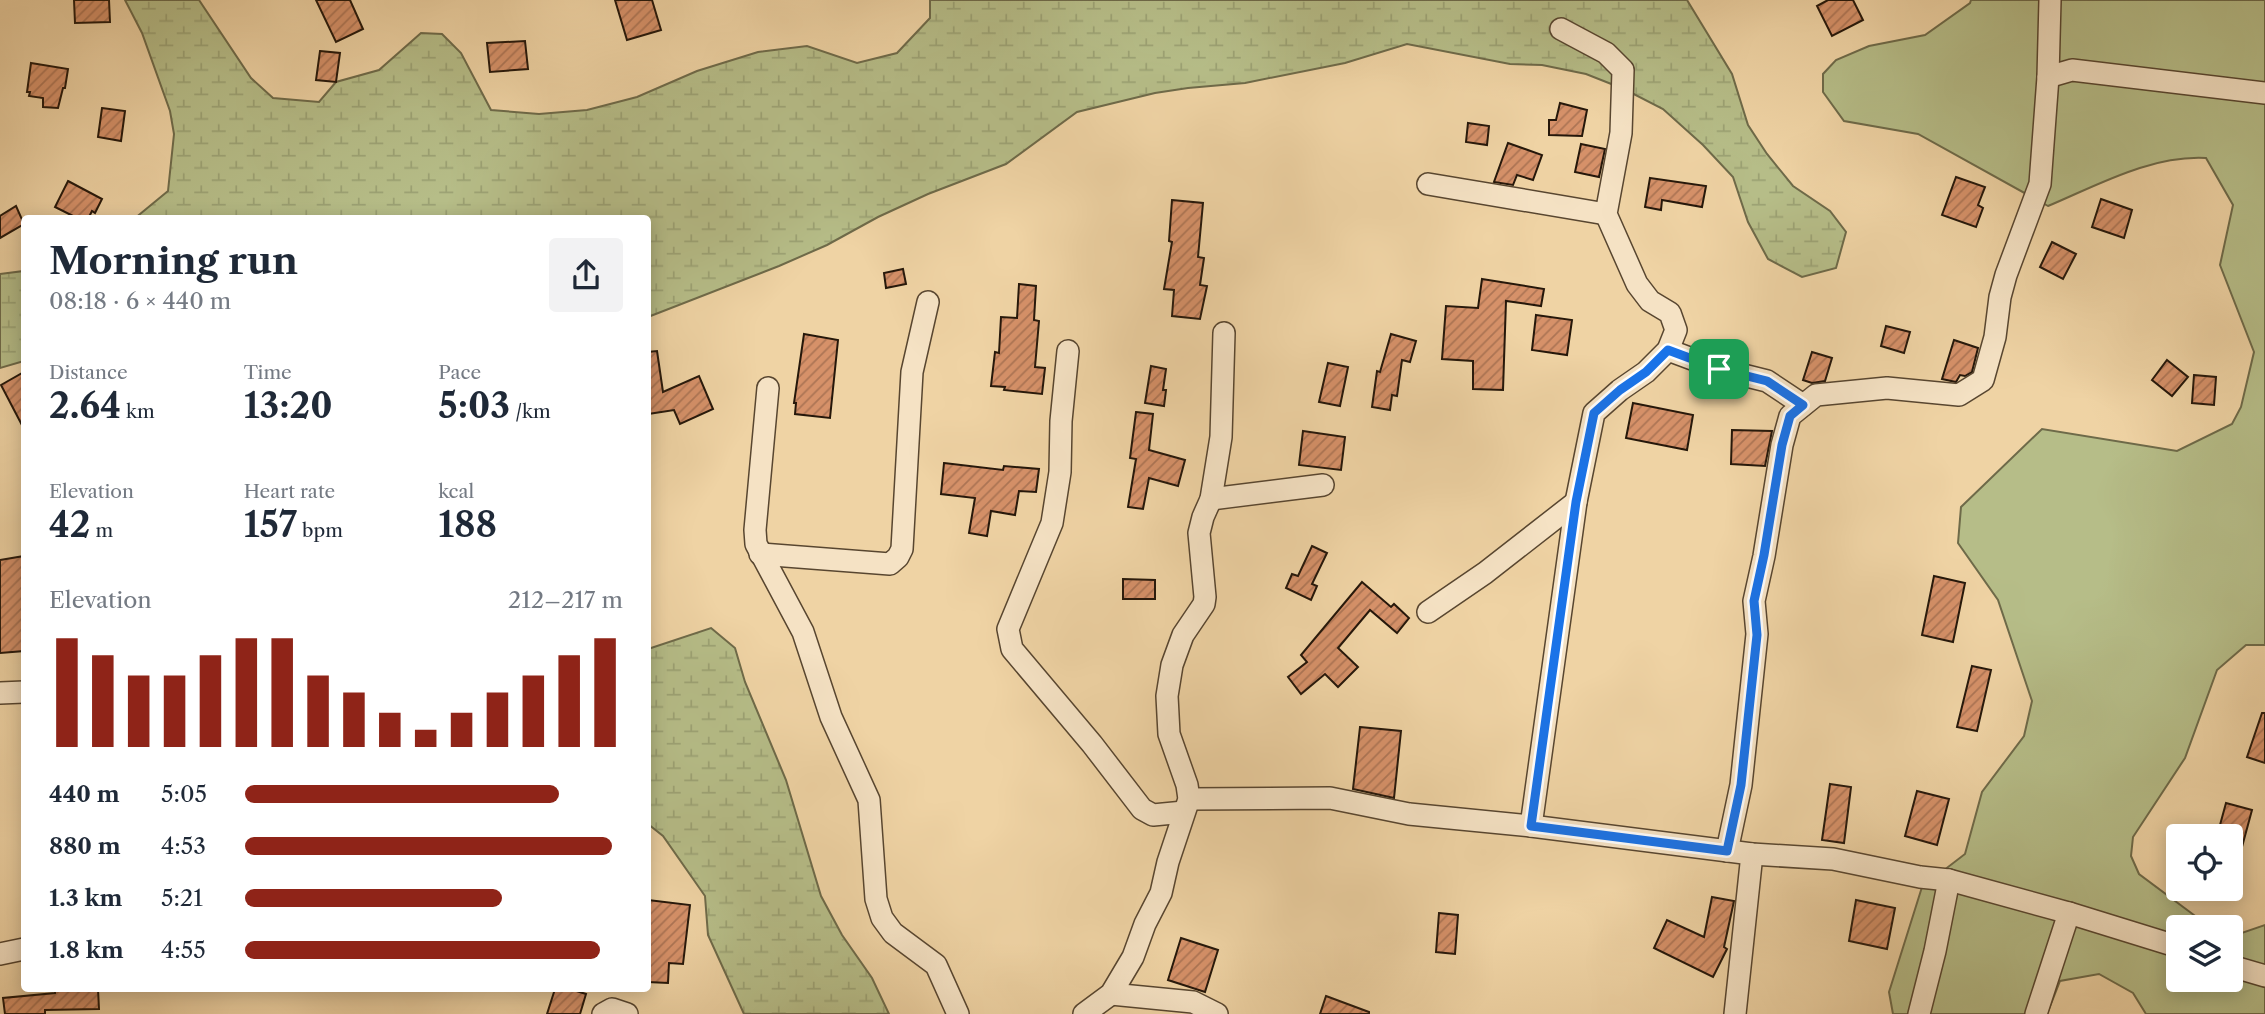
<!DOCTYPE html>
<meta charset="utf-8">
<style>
:root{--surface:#fff;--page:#f2f2f3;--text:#1f2937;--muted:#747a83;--accent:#8f2418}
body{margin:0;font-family:"Libre Caslon Text",serif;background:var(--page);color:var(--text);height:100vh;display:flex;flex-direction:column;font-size:26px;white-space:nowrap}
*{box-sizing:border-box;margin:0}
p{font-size:23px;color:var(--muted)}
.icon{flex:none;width:38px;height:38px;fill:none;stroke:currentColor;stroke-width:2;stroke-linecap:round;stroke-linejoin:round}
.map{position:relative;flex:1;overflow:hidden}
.sheet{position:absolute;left:21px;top:215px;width:630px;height:777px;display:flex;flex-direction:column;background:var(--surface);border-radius:7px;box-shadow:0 4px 18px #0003}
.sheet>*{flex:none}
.tools{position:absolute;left:2166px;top:824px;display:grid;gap:14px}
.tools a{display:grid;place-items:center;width:77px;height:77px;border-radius:7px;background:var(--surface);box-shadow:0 4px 18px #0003;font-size:35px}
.pin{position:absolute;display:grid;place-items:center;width:60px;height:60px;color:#fff;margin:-30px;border-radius:14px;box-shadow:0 4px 10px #0006}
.round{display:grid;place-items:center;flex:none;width:74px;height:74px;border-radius:7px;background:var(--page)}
.overview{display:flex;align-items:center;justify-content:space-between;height:119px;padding:0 28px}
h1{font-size:38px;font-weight:700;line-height:52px}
.stats{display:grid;grid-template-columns:repeat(3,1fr);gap:10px;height:119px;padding:7px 28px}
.stats div{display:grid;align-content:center}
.stats b{font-size:35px;font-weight:700}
.stats small{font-size:19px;font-weight:400}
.stats p{font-size:19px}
.chart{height:196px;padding:14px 28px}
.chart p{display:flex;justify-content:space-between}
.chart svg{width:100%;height:126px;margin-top:7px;stroke:var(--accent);stroke-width:6}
ul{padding:0 28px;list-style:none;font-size:23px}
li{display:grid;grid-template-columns:112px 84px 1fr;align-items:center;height:52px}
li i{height:18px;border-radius:9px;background:var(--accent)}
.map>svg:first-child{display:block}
</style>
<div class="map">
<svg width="2265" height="1014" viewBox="0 0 2265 1014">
<defs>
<pattern id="wetland-marsh" width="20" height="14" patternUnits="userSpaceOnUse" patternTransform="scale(1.75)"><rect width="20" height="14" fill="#b6bd88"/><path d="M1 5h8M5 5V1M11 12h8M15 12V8" fill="none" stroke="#9ca274"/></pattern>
<pattern id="building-hatch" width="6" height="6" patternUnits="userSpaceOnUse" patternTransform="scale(1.75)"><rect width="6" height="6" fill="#d69169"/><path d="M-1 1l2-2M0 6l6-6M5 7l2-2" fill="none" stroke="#ad7555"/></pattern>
</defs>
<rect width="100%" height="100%" fill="#efd3a4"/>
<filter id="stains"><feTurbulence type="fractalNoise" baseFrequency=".00286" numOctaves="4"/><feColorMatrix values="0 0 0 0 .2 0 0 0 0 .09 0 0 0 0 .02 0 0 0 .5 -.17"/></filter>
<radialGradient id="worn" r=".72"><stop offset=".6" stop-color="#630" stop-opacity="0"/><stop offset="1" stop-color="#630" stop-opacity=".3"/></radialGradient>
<path fill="#b6bd88" stroke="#6e6a49" stroke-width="2" d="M1971,0H2265V645H2246L2217,670L2185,758L2133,837L2131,856L2139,874L2210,927L2179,928V980H2231V934L2236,935L2265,925V1014H2146L2133,993L2099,974L2060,981L2047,1014H1893L1889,992L1922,887L1965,854L1982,792L2024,736L2032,701L1998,600L1958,543L1961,507L2042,429L2177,451L2232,424L2241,407L2254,352L2220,265L2233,205L2206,158C2151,155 2098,185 2048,206L1918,134L1844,121L1823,92V74L1836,60L1869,46L1925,35L1970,3Z"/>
<g fill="url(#wetland-marsh)" stroke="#6e6a49" stroke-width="2">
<polygon points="125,0 199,0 251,78 273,98 319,102 336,82 379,70 421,33 442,34 461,53 491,110 539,114 587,110 637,97 697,71 758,52 807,46 857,63 897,53 930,18 930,0 1687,0 1732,74 1748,125 1767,154 1793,186 1830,211 1846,232 1836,268 1802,277 1768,259 1748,222 1733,177 1703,145 1663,109 1624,89 1586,74 1542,65 1510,64 1407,44 1345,63 1245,83 1188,88 1155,93 1077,112 1006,164 928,194 878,217 827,245 779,266 648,317 648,219 134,219 168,191 174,134 170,111 142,33"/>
<polygon points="24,271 24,361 0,368 0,274"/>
<polygon points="711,628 735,648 745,682 786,780 821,896 842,935 872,978 889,1014 744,1014 708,935 705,896 663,836 648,824 648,649"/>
</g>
<g fill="url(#building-hatch)" stroke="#25170a" stroke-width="2">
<polygon points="74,0 109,0 110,22 75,23"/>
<polygon points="316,0 350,0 363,29 336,42"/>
<polygon points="615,0 652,0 661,30 627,40"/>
<polygon points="1828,0 1853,0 1863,20 1832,36 1817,6"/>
<polygon points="525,41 528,69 490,72 487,43"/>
<polygon points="320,51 340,53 336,82 316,80"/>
<polygon points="31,63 68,69 65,88 63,88 58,108 43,107 43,98 29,96 30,92 27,92"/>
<polygon points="1560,103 1587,110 1582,136 1549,135 1549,120 1556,120"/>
<polygon points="102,108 125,111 121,141 98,137"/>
<polygon points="1468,123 1489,126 1487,145 1466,142"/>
<polygon points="1508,143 1542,155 1533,180 1517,175 1513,185 1494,182"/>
<polygon points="1581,144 1605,149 1599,177 1575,172"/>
<polygon points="1956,177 1985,187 1978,205 1983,208 1976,227 1942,215"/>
<polygon points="1650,178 1706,186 1702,207 1662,200 1661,210 1645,207"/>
<polygon points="68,181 102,199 95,213 92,211 88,219 79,219 55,207"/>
<polygon points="2101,199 2132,210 2124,238 2092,227"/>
<polygon points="1172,200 1203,203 1198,257 1204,258 1200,285 1207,286 1200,319 1172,316 1174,290 1164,289 1172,242 1169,241"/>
<polygon points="16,206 24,224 0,238 0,216"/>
<polygon points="2052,242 2076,254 2063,279 2040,267"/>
<polygon points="903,269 906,284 886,288 884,273"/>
<polygon points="1482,279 1544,289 1541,306 1506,301 1503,390 1473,389 1473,361 1442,359 1446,306 1478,308"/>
<polygon points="1019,284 1036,286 1034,320 1039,321 1035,367 1045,368 1042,394 1004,390 1005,387 991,386 995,352 999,353 1001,317 1017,318"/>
<polygon points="1536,315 1572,320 1567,355 1532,350"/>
<polygon points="1886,326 1910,332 1904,353 1881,346"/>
<polygon points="804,334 838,340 830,418 795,414 796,403 794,403"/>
<polygon points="1391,334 1416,341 1410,362 1402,360 1397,396 1392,395 1390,410 1372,407 1377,371 1380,372"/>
<polygon points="1954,340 1978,348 1972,372 1965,376 1960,375 1956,382 1942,379"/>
<polygon points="657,351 663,392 699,376 713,409 680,424 674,410 648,414 648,352"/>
<polygon points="1812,352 1832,358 1825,381 1812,383 1803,380"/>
<polygon points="2167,360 2188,377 2172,396 2152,380"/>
<polygon points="1328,363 1348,367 1340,406 1319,402"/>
<polygon points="1151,366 1166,369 1163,390 1166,390 1164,406 1145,403"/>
<polygon points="24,372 24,429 1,385"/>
<polygon points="2194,375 2216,377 2214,405 2192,403"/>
<polygon points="1633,403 1693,415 1687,450 1626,438"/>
<polygon points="1136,412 1153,414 1149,450 1185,460 1178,486 1149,478 1143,509 1128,507 1136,459 1130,458"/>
<polygon points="1732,430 1772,431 1765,466 1731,464"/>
<polygon points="1303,431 1345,437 1341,470 1299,465"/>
<polygon points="944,463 1003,470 1004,466 1039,469 1036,492 1019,491 1015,515 991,511 987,536 969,533 975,498 941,494"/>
<polygon points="1312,546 1327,553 1312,584 1317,586 1311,600 1286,588 1292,574 1298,576"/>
<polygon points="24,556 24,651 0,653 0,560"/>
<polygon points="1934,576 1965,583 1953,642 1922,635"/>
<polygon points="1123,579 1155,580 1155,599 1123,599"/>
<polygon points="1362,582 1391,607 1394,604 1409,618 1397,633 1370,610 1338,648 1358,667 1338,687 1325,674 1301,694 1288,677 1307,662 1301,655"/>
<polygon points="1972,666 1991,670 1977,731 1957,727"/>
<polygon points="2262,713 2265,713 2265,763 2247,757"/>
<polygon points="1360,727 1401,731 1394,798 1353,789"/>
<polygon points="1830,784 1851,787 1844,843 1822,840"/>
<polygon points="1917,791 1949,799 1937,845 1905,836"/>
<polygon points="2226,803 2252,810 2236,869 2231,868 2231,836 2217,836"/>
<polygon points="1712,897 1734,901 1724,947 1727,949 1713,977 1654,948 1667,920 1704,937"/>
<polygon points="648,900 690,905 683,964 669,963 668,983 648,982"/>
<polygon points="1856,900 1895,908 1887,949 1849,941"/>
<polygon points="1439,913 1458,915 1455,954 1436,952"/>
<polygon points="1181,938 1218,950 1205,992 1168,980"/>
<polygon points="55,989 98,989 99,1009 45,1010 45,1014 5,1014 3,998 55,993"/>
<polygon points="555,989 570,989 586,994 580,1014 547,1014"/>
<polygon points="1326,996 1369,1012 1369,1014 1320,1014"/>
</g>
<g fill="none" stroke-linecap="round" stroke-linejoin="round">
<g stroke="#584630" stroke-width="24">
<g id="minor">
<polyline points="2050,0 2048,77 2072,70 2265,93"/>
<polyline points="1428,184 1606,214"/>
<polyline points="1668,350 1719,369 1767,381 1803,405"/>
<polyline points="1068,351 1061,421 1060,472 1052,523 1008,629 1012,649 1092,744 1142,809 1153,815 1184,812"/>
<polyline points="768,388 755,530 756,544 803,632 831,717 869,800 876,899 882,918 893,933 936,965 958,1014"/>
<polyline points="1211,499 1323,485"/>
<polyline points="760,554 890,564 898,557 902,549 912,372 928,302"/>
<polyline points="1428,612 1485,573 1576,502"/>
<polyline points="0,693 24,692"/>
<polyline points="1189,799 1330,798 1409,814 1531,826 1752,854 1833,859 1920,877 1949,880 2069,913 2179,947"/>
<polyline points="1531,826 1576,502 1594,413 1620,390 1646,372 1668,350 1676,330 1670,313 1650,301 1637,284 1606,214 1621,133 1623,70 1606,53 1561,29"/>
<polyline points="1727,851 1741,785 1757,634 1754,601 1764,556 1782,445 1790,416 1816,395 1887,388 1959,395 1983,380 1995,337 2000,297 2006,275 2040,184 2048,77"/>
<polyline points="0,954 24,949"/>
<polyline points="2231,966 2265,976"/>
<polyline points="1111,994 1193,1002 1217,1014"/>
<polyline points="603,1014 612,1009 627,1014"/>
<polyline points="1084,1014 1111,994 1133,957 1145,924 1161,893 1168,862 1189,799 1187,785 1169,734 1167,696 1172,665 1183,635 1204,604 1205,597 1199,533 1203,517 1211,499 1221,437 1224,333"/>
<polyline points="1735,1014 1752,854"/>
<polyline points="1919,1014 1935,951 1949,880"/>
<polyline points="2036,1014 2069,913"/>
</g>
</g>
<use href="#minor" stroke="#f5e2c4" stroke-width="21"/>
</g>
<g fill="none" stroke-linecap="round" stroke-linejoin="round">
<g stroke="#fff" stroke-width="14">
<polygon id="route" points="1668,350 1719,369 1767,381 1803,405 1790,416 1782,445 1764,555 1754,601 1757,635 1741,785 1727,851 1531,826 1576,502 1594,413 1620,390 1646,372"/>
</g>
<use href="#route" stroke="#1a73e8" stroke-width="9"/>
</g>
<rect width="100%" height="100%" filter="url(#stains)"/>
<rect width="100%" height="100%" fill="url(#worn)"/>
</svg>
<div class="tools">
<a><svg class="icon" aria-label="locate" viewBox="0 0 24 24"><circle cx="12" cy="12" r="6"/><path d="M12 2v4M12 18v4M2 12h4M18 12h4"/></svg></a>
<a><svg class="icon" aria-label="layers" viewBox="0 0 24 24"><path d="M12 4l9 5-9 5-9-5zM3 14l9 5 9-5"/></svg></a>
</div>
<div class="pin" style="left:1719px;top:369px;background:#1e9e55"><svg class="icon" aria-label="arrive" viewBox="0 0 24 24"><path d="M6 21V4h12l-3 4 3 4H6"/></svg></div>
<section class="sheet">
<div class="overview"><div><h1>Morning run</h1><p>08:18 · 6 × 440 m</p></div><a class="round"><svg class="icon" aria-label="share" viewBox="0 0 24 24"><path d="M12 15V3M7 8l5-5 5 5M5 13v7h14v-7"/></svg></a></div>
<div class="stats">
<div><p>Distance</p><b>2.64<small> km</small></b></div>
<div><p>Time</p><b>13:20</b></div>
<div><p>Pace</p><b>5:03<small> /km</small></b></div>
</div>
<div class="stats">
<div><p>Elevation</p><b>42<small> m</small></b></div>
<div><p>Heart rate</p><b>157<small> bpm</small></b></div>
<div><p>kcal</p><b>188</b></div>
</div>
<div class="chart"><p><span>Elevation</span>212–217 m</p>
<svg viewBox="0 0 160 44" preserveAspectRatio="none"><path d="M5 44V6M15 44V12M25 44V19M35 44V19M45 44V12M55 44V6M65 44V6M75 44V19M85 44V25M95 44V32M105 44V38M115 44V32M125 44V25M135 44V19M145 44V12M155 44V6"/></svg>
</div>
<ul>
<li><b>440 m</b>5:05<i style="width:83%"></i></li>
<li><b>880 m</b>4:53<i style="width:97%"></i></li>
<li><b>1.3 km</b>5:21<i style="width:68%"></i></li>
<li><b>1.8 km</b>4:55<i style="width:94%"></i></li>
</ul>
</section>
</div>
